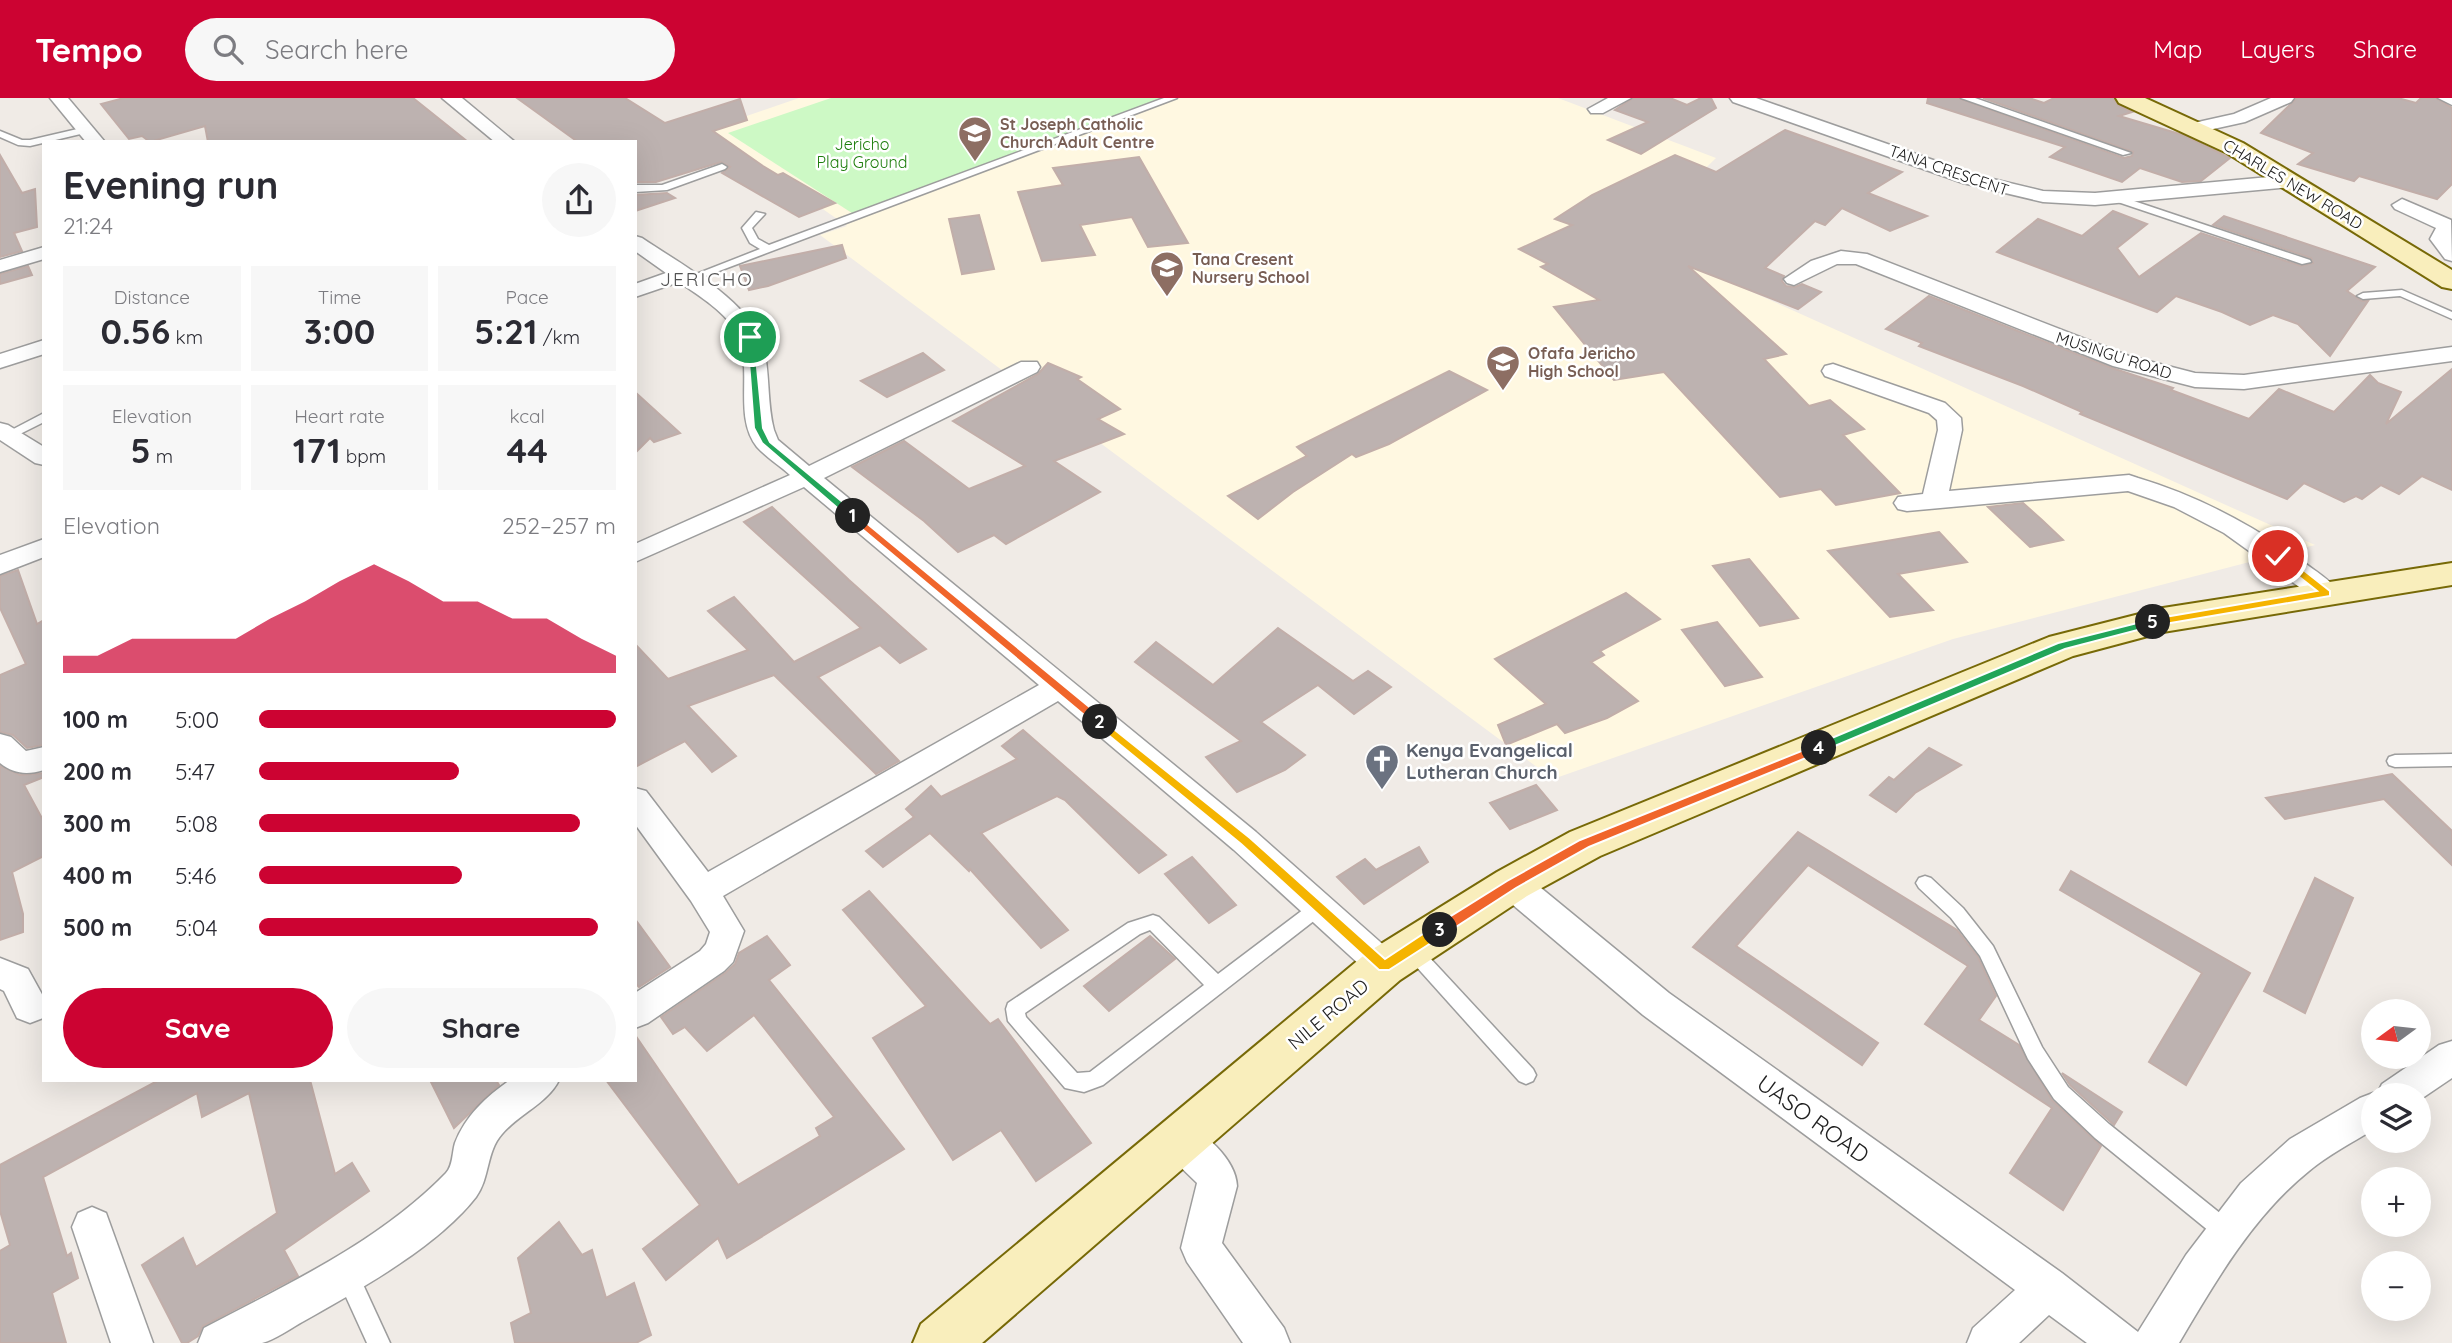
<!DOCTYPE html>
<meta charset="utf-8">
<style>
:root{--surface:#fff;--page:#f7f7f7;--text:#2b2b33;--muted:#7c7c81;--accent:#cc0332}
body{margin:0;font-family:Quicksand,sans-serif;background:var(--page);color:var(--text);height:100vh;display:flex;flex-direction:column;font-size:26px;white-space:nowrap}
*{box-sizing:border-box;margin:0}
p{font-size:23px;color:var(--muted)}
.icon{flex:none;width:38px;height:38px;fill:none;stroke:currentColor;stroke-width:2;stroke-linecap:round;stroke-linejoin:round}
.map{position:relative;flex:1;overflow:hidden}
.drawer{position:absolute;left:42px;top:42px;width:595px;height:942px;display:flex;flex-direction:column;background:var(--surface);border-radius:0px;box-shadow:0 7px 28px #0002}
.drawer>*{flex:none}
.needle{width:46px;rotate:255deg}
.buttons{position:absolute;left:2361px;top:901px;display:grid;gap:14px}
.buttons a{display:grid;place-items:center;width:70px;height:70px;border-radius:50%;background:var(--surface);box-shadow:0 7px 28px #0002;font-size:35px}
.pin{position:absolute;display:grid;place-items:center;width:60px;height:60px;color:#fff;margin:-30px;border:4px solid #fff;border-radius:50%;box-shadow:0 2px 7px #0007}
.km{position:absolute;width:35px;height:35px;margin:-18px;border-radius:50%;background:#222;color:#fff;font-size:19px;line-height:35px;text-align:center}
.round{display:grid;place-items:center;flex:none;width:74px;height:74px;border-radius:37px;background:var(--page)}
.overview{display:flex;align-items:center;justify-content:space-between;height:119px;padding:0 21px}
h1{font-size:38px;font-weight:700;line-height:52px}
.figures{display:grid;grid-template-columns:repeat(3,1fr);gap:10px;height:119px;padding:7px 21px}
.figures div{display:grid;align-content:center;border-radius:0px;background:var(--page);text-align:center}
.figures b{font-size:35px;font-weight:700}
.figures small{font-size:19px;font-weight:400}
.figures p{font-size:19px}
.chart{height:196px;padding:14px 21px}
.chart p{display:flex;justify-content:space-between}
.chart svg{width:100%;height:126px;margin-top:7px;fill:var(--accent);opacity:.7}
.button{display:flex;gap:14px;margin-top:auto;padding:14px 21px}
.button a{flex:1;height:80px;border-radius:42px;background:var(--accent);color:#fff;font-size:28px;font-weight:700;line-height:80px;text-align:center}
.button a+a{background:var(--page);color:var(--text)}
ul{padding:0 21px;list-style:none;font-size:23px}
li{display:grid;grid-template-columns:112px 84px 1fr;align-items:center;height:52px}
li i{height:18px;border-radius:9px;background:var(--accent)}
header{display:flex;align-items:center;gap:42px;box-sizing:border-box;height:98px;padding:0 35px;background:var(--accent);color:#fff}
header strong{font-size:33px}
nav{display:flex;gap:38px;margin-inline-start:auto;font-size:24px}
.search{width:490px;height:63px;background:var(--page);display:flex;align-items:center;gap:18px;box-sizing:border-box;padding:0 24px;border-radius:38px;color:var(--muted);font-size:26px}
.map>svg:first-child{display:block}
</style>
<header>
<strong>Tempo</strong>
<div class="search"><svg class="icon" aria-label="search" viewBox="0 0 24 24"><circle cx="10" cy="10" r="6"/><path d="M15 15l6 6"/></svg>Search here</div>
<nav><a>Map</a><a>Layers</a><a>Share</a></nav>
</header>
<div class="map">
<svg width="2452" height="1245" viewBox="0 0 2452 1245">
<rect width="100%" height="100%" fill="#f0ebe6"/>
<polygon fill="#fff8e1" points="799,0 1558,0 1716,60 1634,141 2315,447 1953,541 1553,681 820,137 847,128 709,31"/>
<polygon fill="#cdf9c5" points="831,0 1167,0 855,117 728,35"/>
<g fill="#bdb2b0" stroke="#c2aea9" stroke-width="2">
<polygon points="124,0 413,0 468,44 208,44 205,28 150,44 142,38 129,41 101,6"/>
<polygon points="517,0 625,0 665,25 740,1 747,22 713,33 763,68 778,77 783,75 835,105 799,119 722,75 730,69 721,64 656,84 635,84 635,44 578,44"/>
<polygon points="1633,0 1670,0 1687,7 1701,0 1711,0 1716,10 1641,56 1608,42 1648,24 1615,12"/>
<polygon points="1928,0 1958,0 2124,60 2132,58 2133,54 1983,0 2029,0 2044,5 2054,0 2113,0 2118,7 2132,14 2119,18 2183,37 2230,60 2201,83 2182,84 2140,70 2122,84 2050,59 2065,49 1927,5"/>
<polygon points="2297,0 2398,0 2416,5 2421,0 2436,0 2452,10 2452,86 2437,101 2359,78 2354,83 2298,66 2313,55 2261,35"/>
<polygon points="1785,32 1902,74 1868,95 1927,118 1890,133 1842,110 1825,127 1815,123 1765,170 1784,178 1782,183 1786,188 1795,189 1802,186 1821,194 1798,211 1688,168 1786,256 1764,261 1809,308 1830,302 1864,331 1843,337 1900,395 1836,407 1821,391 1780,399 1664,274 1614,282 1554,209 1599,202 1541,169 1548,166 1519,151 1572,127 1555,121 1592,97 1675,57 1716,74"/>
<polygon points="0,57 22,95 35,91 37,129 14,135 22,153 0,159"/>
<polygon points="1139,59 1188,145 1148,149 1132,119 1080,127 1095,157 1042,163 1018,94 1063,87 1053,70"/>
<polygon points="667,95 675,100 635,113 635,97"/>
<polygon points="2113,113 2147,126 2117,150 2139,179 2201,135 2301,168 2313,165 2311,160 2213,127 2224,118 2375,169 2347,193 2362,203 2368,203 2330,258 2298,226 2273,217 2250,227 2222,214 2176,198 2157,214 1997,154 2038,121 2082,138"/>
<polygon points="979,117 994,171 962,176 949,121"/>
<polygon points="842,147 846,160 768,188 749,192 740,168"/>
<polygon points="28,168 32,177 0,186 0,176"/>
<polygon points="1929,198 2112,270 2173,290 2171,292 2249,321 2279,291 2334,314 2370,277 2378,285 2401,294 2386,326 2452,271 2452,392 2422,378 2399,396 2381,387 2362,401 2356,398 2344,404 2304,385 2287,401 2080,316 2082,314 2023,288 1919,248 1922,245 1886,231"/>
<polygon points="923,255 944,272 887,299 861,283"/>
<polygon points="1048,265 1081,279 1077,281 1120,311 1098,321 1124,336 1054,363 1100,394 1006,446 994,437 958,454 924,423 852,369 904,343 969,391 1025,368 953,323 1038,276"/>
<polygon points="1449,273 1487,292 1389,346 1356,359 1352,356 1293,394 1258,421 1228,398 1307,358 1297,349"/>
<polygon points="635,294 680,335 654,344 650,340 635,355"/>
<polygon points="2023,405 2042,422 2063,442 2030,449 1988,409"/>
<polygon points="772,409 849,482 926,551 900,565 880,547 818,579 899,663 876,676 774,577 688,608 736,658 712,674 685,643 635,669 635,546 668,581 748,552 708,513 734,499 794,564 861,530 744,424"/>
<polygon points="1939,434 1967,464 1898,476 1933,512 1890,519 1828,453"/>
<polygon points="1749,461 1798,520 1760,528 1713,468"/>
<polygon points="18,472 37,526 44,522 44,647 27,650 13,637 0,634 0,577 26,566 0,510 0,478"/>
<polygon points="1626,495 1660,521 1600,553 1604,557 1591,564 1638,603 1607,620 1565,635 1557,626 1506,647 1498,627 1546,606 1495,561"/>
<polygon points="1717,524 1762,579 1725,588 1682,532"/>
<polygon points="1278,530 1353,583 1368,573 1391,589 1354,616 1318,587 1261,624 1305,657 1285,672 1237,694 1206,659 1241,643 1135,564 1156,544 1213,587"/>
<polygon points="1023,632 1166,757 1139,775 1065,702 1057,698 981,735 1068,832 1041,850 970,771 969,773 930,735 883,769 866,753 914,719 906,711 931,688 941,699 1017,661 1002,648"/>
<polygon points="1929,650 1961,667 1915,695 1896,714 1870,697 1889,679 1894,682"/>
<polygon points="0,668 20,677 44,675 44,679 24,687 44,724 44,758 12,774 23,816 23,834 0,842"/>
<polygon points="2392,676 2452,733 2452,767 2384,701 2285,721 2266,700"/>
<polygon points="1536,687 1557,712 1510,731 1490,705"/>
<polygon points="1798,734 1957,832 1978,859 1996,898 1979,922 2019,947 2052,1002 2101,1048 2063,1112 2010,1075 2052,1010 1925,926 1968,868 1808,767 1736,848 1878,945 1862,967 1693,849"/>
<polygon points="1419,749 1428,764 1364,806 1337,779 1365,761 1376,772"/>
<polygon points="1192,759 1236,807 1209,825 1165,776"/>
<polygon points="2071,773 2250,875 2186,987 2149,964 2202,875 2060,792"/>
<polygon points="2315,780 2353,800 2305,915 2264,893"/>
<polygon points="869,793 990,926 998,921 1091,1045 1036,1083 1001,1032 953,1062 873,940 926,908 843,812"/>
<polygon points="635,821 670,869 639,889 635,885"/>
<polygon points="767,838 790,867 769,882 904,1051 727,1160 718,1140 666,1182 643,1151 700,1107 606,982 635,982 635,937 738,1087 820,1038 816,1030 834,1019 754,917 707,953 685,929 673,936 661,919 725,875 735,866 739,855"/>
<polygon points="1150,838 1175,861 1109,913 1084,888"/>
<polygon points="2062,975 2122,1014 2114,1027 2070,987"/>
<polygon points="159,982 310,982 335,1076 352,1065 369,1093 284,1152 298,1178 203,1228 198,1238 187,1245 182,1245 142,1167 183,1140 196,1169 277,1115 249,995 202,1019 197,995 43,1079 67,1158 71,1155 78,1180 52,1195 66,1245 0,1245 0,1153 10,1147 0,1113 0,1067"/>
<polygon points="430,982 496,982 499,987 454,1030"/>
<polygon points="559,1124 582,1157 592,1152 606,1200 634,1185 651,1237 636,1245 515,1245 511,1225 531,1215 518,1160"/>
</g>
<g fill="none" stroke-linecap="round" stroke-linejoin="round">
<g stroke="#9d9d9d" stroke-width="3">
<g id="lane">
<polygon points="1164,0 1177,0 690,184 681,182 760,151 750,145 742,130 756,114 765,116 752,130 758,141 769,147"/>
<polygon points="1961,0 1975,0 2131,55 2123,57"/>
<polygon points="86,29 89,30 89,34 30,48 18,47 0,39 0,33 22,42 30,42"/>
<polygon points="722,66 727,69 725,71 667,92 635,94 635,87 662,87"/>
<polygon points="2113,96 2310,162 2311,164 2302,166 2109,101 2108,99"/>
<polygon points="2402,192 2452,214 2452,221 2400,198 2363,201 2357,198 2363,195"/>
<polygon points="44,315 44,324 12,340 8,341 2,337"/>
<polygon points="2452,656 2452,668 2395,669 2389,667 2387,663 2389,659 2395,657"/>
<polygon points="1925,778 1931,780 1963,810 1993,848 2042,949 2068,989 2109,1026 2236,1128 2239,1135 2236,1142 2228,1146 2220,1142 2095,1040 2054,1001 2028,961 1980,858 1951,820 1919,790 1916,785 1919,780"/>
<path d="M1318,803L1324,805L1327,810L1324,815L1103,987L1084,994L1065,990L1008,923L1006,911L1008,905L1128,825L1153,817L1159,819L1218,876L1312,805ZM1150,832L1204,887L1090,974L1077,975L1026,919L1025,915L1140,836Z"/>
<polygon points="1411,843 1417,846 1533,971 1536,977 1533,983 1526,986 1519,983 1405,856 1402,851 1405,846"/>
<polygon points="347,1166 355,1169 390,1245 367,1245 336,1177 339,1169"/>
</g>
</g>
<g stroke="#9d9d9d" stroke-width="3">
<g id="street">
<polygon points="50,0 68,0 105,44 86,44"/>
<polygon points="442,0 462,0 515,44 495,44"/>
<polygon points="1608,0 1631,0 1603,15 1591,15 1588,11"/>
<polygon points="1730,0 1756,0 1976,77 2043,93 2095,95 2292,77 2301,83 2292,89 2095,107 2043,104 1963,85 1733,4"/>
<polygon points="2271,0 2294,0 2291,4 2245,24 2195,35 2186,30 2189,26 2234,16"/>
<polygon points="2438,0 2452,0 2452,7"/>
<polygon points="2402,101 2451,122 2452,163 2445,161 2430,141 2436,130 2395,111 2392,107"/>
<path d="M635,138L642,140C680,166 753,204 764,251C770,278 767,306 774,332L778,342L809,368L1021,264H1037L1040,269L1037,274L824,380L1256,734L1396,858L1401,868L1396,878L1384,883L1372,878L1234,752L1058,603L723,798L744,833L733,864L724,873L648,925L635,930V895L700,853L706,846L710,834L691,803L635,726V690L646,693L708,774L1039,587L804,389L635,464V446L790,377C780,368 766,359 757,349C733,319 753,272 738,238C728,215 699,198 679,184L635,199V186L666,175L635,153Z"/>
<polygon points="44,149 44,161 0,174 0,162"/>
<polygon points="1841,153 1867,156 2129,258 2195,275 2244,277 2452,249 2452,263 2244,291 2195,289 2113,268 1856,166 1837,166 1794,187 1787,185 1784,181 1811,163"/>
<polygon points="44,242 44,256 0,270 0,256"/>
<path d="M1833,266L1945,305L1961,320L1962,332L1949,393L2129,377L2138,380C2198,398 2251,426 2302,463C2315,473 2331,482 2340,495L2336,501L2326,504L2316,501L2224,435L2174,409L2128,393L1907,413L1898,411L1894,405L1898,399L1923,396L1938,332L1937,322L1929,315L1825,278L1822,273L1825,268Z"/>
<polygon points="0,325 8,327 44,349 44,367 35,365 0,342"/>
<polygon points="44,441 44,459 0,476 0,457"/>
<path d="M0,636L11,639L26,653L44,649V672C27,677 14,676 0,665Z"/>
<path d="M1512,773L1524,776L1669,895L2062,1175L2138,1234L2186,1157L2241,1085L2290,1041L2360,1000L2373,995L2377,996L2382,986L2439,947L2452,943V980L2418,1003V998H2373V1032C2351,1045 2328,1057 2309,1073C2253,1118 2215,1184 2179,1245H2087L2049,1217L2019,1245H1967L1973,1230L2015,1192L1643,917L1500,796L1495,786L1500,776Z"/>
<polygon points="0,860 28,871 44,900 43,920 30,925 17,920 4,893 0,891"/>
<path d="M510,982H559C548,1005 519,1016 502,1036C486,1054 490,1080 476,1099C437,1149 359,1192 304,1223C291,1230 275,1242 262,1245C242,1245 218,1245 198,1245L204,1230C288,1186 379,1144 446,1075C453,1068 452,1055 455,1045C466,1017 486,999 510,982Z"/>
<path d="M1179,1023C1203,1032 1236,1061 1237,1088L1222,1145L1284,1230L1290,1245H1243L1187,1164L1181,1150L1197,1085L1165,1054L1160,1041L1165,1028Z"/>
<polygon points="92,1109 106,1115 153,1245 111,1245 72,1129 78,1115"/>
</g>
</g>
<g stroke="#776907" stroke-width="4">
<g id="secondary">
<polygon points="2116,0 2145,0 2243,45 2452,172 2452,191 2442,189 2227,55 2119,5"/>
<polygon points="2452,465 2452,487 2163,534 2073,558 1600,758 1527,798 1400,882 982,1245 913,1245 921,1226 1368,854 1497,774 1570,734 2049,539 2163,510"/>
</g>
</g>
<use href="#lane" fill="#fff" fill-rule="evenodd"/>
<use href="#street" fill="#fff" fill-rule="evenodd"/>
<use href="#secondary" fill="#f9eebc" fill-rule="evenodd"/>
</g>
<polygon fill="#22a559" stroke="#fff" stroke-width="2" points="747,237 754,239 763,330 770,344 856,415 856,420 849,420 762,345 754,330"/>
<polygon fill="#f0652b" stroke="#fff" stroke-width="2" points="853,414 1104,621 1104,627 1096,627 849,420 848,418"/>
<polygon fill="#f5b400" stroke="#fff" stroke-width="2" points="1100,620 1250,740 1385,861 1435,828 1445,828 1445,836 1389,872 1379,872 1241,746 1096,627 1096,621"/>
<polygon fill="#f0652b" stroke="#fff" stroke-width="2" points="1819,646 1825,650 1823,653 1589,749 1516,790 1445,836 1440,838 1434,832 1435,828 1507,783 1580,742"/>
<polygon fill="#22a559" stroke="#fff" stroke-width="2" points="2153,521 2158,524 2157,527 2065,551 1823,653 1815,653 1814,650 1815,647 2058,545"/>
<polygon fill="#f5b400" stroke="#fff" stroke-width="2" points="2275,455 2282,455 2330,493 2330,498 2153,528 2148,524 2153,521 2317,493 2275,460"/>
<defs>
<g id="school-pin" transform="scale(1.75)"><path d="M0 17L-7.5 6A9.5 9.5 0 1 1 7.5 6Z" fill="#8d6e63" stroke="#fff"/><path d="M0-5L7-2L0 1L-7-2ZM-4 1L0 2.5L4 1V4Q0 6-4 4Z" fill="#fff"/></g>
<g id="church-pin" transform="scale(1.75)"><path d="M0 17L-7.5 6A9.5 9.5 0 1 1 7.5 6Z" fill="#6b7280" stroke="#fff"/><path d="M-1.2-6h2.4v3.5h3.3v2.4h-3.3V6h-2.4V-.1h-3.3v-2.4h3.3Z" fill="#fff"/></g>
</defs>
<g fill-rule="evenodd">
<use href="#school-pin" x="975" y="35"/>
<use href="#school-pin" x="1167" y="170"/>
<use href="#school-pin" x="1503" y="264"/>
<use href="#church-pin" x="1382" y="663"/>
</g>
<g text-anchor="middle" stroke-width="5" stroke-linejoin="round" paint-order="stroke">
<g font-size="16" font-weight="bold" fill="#785e54" stroke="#fff" text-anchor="start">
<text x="1000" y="32">St Joseph Catholic<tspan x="1000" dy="18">Church Adult Centre</tspan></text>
<text x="1192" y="167">Tana Cresent<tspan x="1192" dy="18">Nursery School</tspan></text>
<text x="1528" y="261">Ofafa Jericho<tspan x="1528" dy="18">High School</tspan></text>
</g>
<g font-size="16" fill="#1e7e0d" stroke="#fff">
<text x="862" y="52">Jericho<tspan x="862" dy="18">Play Ground</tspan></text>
</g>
<g font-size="16" fill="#202020" stroke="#fff">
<text transform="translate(1949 72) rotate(19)" y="6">TANA CRESCENT</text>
<text transform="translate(2293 86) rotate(31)" y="6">CHARLES NEW ROAD</text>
<text transform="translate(2114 257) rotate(18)" y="6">MUSINGU ROAD</text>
</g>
<g font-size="19" letter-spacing="2" fill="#535353" stroke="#fff">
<text x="707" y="188">JERICHO</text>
</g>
<g font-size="19" font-weight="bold" fill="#5b616d" stroke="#fff" text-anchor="start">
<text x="1406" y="659">Kenya Evangelical<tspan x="1406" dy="22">Lutheran Church</tspan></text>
</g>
<g font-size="19" fill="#202020" stroke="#fff">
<text transform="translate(1328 916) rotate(-40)" y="7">NILE ROAD</text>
</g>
<g font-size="23" fill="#202020" stroke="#fff">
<text transform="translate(1813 1021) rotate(36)" y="8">UASO ROAD</text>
</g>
</g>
</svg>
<div class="buttons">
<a><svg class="needle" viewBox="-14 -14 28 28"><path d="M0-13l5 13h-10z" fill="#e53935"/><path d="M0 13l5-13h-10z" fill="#7c7c81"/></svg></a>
<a><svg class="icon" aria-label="layers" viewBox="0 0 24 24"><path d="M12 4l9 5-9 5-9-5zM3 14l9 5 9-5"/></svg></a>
<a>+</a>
<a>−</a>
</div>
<div class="pin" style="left:750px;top:239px;background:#1e9e55"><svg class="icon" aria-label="arrive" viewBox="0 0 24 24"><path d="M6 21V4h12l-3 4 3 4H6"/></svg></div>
<div class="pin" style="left:2278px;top:458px;background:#d93025"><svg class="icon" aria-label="check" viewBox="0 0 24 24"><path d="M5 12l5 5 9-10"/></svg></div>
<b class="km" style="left:853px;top:418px">1</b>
<b class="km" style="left:1100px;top:624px">2</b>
<b class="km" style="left:1440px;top:832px">3</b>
<b class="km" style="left:1819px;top:650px">4</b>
<b class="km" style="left:2153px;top:524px">5</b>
<section class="drawer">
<div class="overview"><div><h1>Evening run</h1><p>21:24</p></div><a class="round"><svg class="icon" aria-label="share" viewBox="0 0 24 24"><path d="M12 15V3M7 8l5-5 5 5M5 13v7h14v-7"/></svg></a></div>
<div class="figures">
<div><p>Distance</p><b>0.56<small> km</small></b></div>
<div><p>Time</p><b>3:00</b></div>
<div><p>Pace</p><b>5:21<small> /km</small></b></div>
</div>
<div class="figures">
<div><p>Elevation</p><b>5<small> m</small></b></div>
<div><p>Heart rate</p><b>171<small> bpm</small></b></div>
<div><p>kcal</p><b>44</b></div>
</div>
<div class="chart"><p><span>Elevation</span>252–257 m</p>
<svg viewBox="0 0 160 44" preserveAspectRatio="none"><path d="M0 44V38L10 38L20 32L30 32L40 32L50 32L60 25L70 19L80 12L90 6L100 12L110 19L120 19L130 25L140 25L150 32L160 38V44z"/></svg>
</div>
<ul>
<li><b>100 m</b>5:00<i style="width:100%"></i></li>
<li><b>200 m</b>5:47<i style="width:56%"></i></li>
<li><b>300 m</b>5:08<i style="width:90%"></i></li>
<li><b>400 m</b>5:46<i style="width:57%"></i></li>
<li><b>500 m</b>5:04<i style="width:95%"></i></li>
</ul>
<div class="button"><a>Save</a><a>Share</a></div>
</section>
</div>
